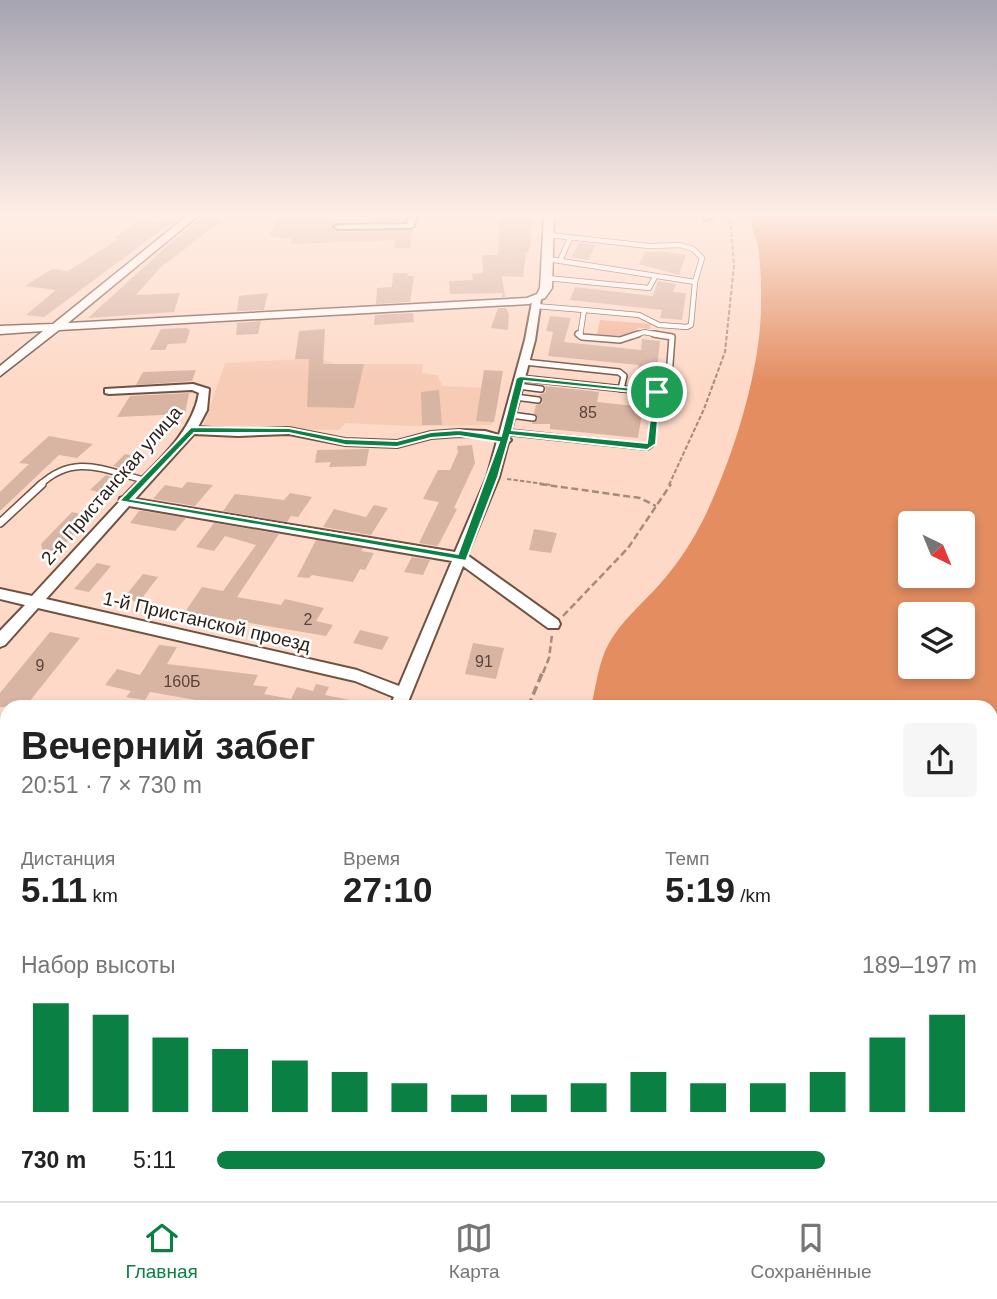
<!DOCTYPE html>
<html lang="ru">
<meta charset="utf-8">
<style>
:root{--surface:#fff;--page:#f6f6f6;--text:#222;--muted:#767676;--line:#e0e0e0;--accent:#0b8043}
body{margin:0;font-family:Arial,sans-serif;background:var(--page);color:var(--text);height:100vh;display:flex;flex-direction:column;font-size:26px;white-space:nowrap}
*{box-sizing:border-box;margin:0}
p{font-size:23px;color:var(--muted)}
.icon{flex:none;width:38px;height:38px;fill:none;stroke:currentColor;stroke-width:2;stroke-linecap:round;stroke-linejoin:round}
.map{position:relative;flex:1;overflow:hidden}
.side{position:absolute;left:0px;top:700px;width:998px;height:502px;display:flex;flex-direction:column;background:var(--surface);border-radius:21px 21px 0 0;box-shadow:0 4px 10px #0003}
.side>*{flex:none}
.needle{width:46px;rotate:137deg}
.controls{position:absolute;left:898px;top:511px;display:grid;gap:14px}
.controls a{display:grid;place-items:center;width:77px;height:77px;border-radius:7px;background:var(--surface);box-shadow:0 4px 10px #0003;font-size:35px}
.pin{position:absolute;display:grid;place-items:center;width:60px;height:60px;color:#fff;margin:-30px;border:4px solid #fff;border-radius:50%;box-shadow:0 2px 7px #0007}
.round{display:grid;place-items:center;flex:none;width:74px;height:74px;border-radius:7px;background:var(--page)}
.headline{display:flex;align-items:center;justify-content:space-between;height:119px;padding:0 21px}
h1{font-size:38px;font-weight:700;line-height:52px}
.metrics{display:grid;grid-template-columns:repeat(3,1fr);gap:10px;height:119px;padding:7px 21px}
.metrics div{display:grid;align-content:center}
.metrics b{font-size:35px;font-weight:700}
.metrics small{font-size:19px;font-weight:400}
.metrics p{font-size:19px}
.chart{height:196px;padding:14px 21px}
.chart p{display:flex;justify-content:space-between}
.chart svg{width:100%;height:126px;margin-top:7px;stroke:var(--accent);stroke-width:6}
ul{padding:0 21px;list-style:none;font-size:23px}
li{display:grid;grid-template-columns:112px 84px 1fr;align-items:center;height:52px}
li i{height:18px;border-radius:9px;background:var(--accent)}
.dock{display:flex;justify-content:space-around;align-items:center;height:98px;border-top:2px solid var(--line);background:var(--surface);font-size:19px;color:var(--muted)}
.dock a{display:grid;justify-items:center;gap:4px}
.dock .on{color:var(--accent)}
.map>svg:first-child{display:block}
</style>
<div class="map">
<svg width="997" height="1201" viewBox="0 0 997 1201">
<rect width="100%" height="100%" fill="#fed9c7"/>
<g fill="#f7cbb6">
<polygon points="319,358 335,364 423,364 422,373 437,375 442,386 490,388 501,385 494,422 491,425 409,426 346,423 339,430 203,427 225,363"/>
<polygon points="7,953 7,1195 137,1195 134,1201 0,1201 0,956"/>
</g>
<polygon fill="#f2b597" points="600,320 651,324 650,329 639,328 625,336 597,334"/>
<path fill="#e38d61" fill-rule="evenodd" d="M752,215H997V1201H511L512,1195H990V707H591C596,687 598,664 608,645C620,622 641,605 659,585C678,564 694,539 706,514C734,454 761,370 761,304C761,285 761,265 758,246C755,234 750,227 752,215ZM910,523H962V576H910ZM910,614H962V667H910Z"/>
<g fill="#d8b4a3">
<polygon points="376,215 395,215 393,219 405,219 405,221 338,222 332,228 338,232 412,230 410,248 394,248 395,240 291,244 291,239 269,236 279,217 332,220 331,222 367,222 374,220"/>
<polygon points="500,217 530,217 531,241 529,252 526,252 523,277 502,276 505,297 501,297 503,293 450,294 449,281 473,280 472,274 483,273 482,255 498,255"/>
<polygon points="201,219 223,220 161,267 136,295 180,293 174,312 88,318 176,238"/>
<polygon points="140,221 171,223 44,317 26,315 56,290 25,286 52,269 68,271 119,239 113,238"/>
<polygon points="579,243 596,245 588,260 571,257"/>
<polygon points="645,252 666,252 686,255 679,275 639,264"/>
<polygon points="393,273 408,273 407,276 414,276 410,302 376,304 377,288 392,287"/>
<polygon points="658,281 676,284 673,292 686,293 682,320 660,318 662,310 570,300 575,287 653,296"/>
<polygon points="268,293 264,310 237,311 239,296"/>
<polygon points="498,308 506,308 509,314 508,330 491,328"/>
<polygon points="413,313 414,322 374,325 375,315"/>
<polygon points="550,316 571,318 564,342 641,350 642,339 660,341 656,379 637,377 639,365 548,356 553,332 546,331"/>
<polygon points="261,321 258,334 236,335 237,323"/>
<polygon points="186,328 190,330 186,343 168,344 165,350 150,350 161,329"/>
<polygon points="325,329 323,364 364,364 354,408 307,407 309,359 295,359 299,331"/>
<polygon points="196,370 192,381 136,385 143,372"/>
<polygon points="484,370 503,371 494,422 476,421"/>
<polygon points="545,386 599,392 597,402 643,407 638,438 550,429 550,424 531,424 538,419 534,413 536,405 543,403 539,395 546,392"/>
<polygon points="439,390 442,425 422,425 421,392"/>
<polygon points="189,393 185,414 117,417 130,396"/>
<polygon points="49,436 93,444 77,458 59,455 0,511 0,492 29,464 19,463"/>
<polygon points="472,445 475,463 454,508 457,509 440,542 437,546 419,543 439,502 423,499 438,470 450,470 458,452 457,446"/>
<polygon points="369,449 366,466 329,467 331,462 315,463 317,450"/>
<polygon points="125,454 145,458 146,458 133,472 113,466"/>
<polygon points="106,475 124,482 111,495 90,490"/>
<polygon points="187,482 213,485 195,506 153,499 165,485 182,488"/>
<polygon points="290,493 312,497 298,517 291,516 287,522 223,511 235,494 284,500"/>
<polygon points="374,505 388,508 371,535 323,527 334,509 366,517"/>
<polygon points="139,511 143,511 186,518 175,531 130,523"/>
<polygon points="72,512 87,515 77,526 80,526 58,552 42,549 41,544"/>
<polygon points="214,523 279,534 237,597 281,605 285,599 324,608 316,621 333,625 326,636 185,612 202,587 223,591 256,545 225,536 214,551 196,547"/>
<polygon points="534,529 557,533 551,553 529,550"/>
<polygon points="316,540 363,548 361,551 374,553 365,570 360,569 353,582 312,575 309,578 297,577"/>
<polygon points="412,557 430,560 423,575 404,572"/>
<polygon points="97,563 111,566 89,592 74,589"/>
<polygon points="143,574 158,577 139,602 123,599"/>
<polygon points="360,630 389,637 382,650 353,643"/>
<polygon points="50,632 80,638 25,707 0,707 0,693"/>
<polygon points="473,643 504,648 496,679 465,674"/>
<polygon points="159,645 177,647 167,664 258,675 253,685 268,687 264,694 291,699 297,687 313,691 316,684 329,687 325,695 355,701 355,707 236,707 150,692 145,700 126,697 131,691 105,685 117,669 140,675"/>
</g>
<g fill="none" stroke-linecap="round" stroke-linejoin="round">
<g stroke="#705242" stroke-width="6">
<g id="service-far2">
<polyline points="548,259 695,282 702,258 693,249 680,245 649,246 549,235"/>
<polyline points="560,261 570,238"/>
<polyline points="547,278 649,288 655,277"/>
<polyline points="535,306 584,310 580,336"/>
<polyline points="584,310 639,315 659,325 687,327 691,325 695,282"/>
<polyline points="633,336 644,332 664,336"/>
</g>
</g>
<g stroke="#705242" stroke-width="8">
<g id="service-far1">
<polyline points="578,334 582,337 620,340 638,334"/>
<polyline points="524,362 619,372 624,376 621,389"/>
<polyline points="520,378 662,393 668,390 672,337 654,334"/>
<polyline points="518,386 541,389"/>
<polyline points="515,397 538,400"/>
<polyline points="511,415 533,418"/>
<polyline points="507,432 647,447 651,444 657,392"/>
<path d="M40,485C74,453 103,470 144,480"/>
</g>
</g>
<g stroke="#705242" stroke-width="10">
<polyline id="service" points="0,523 42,484"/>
</g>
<g stroke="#705242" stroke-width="4">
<g id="minor">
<polygon points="409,215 417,215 414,226 410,228 338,229 334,227 338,225 407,224"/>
<polygon points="704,215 712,215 712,218 705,220"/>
<path d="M533,297L541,299L535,340L509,438L511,440L508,443L499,477L467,555L558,620L560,624L558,628H548L463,566L406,707H390L394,697L355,681L38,608L5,645L0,647V631L25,605L0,599V589L32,596L119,502L120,498L123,497C151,467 192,435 199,393L192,390L109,394L105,393V389L193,384L209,389L207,410L198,427L238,430L289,428L345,439L397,441L431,432L459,430L485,431L499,435L525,340ZM194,434L238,436L289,434L345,445L397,447L431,438L459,436L484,437L497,441L487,477L455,552L135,499ZM129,506L452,561L399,686L357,670L46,599Z"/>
<polygon points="186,1195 210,1195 207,1201 183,1201"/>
</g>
</g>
<g stroke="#705242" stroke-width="3">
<polygon id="tertiary" points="188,215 199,215 68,323 527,298 537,294 540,288 544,215 554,215 552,288 545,298 529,304 59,330 0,376 0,366 43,331 0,334 0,326 53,324"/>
</g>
<g stroke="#a68a7d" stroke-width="2" stroke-dasharray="4.5 2" stroke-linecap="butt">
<polyline points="507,479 552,485"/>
<polyline points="669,485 704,409 725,352 734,265 730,215"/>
</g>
<g stroke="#a68a7d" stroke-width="2.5" stroke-dasharray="7 3.5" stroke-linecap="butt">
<polyline points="540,484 640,498 656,506"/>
<polyline points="563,616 628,548 671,484"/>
<polyline points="543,673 549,658 552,635"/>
</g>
<polyline stroke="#a68a7d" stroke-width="3.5" stroke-dasharray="9 4.5" stroke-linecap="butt" points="528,707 543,671"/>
<polyline stroke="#a68a7d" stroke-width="4.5" stroke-dasharray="10 5" stroke-linecap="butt" points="422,1201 424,1195"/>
<use href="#service-far2" stroke="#fff" stroke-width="4.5"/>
<use href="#service-far1" stroke="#fff" stroke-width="5"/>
<use href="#service" stroke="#fff" stroke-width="7"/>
<use href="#minor" fill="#fff" fill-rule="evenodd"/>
<use href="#tertiary" fill="#fff" fill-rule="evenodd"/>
</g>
<linearGradient id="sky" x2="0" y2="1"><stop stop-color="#a6a4b2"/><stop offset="0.56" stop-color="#ffeee6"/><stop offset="1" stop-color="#ffeee6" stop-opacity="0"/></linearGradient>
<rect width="997" height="383" fill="url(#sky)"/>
<path fill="#0b8043" stroke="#fff" stroke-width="2" fill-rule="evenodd" d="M520,376L660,391L656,444L647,450L510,435L498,477L466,561L119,501L191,427L289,428L345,439L397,441L431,432L459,430L501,436L516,378ZM524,381L653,394L647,443L512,430ZM194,433H289L345,445L397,447L431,438L459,436L499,442L458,554L131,499Z"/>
<g text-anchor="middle" stroke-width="5" stroke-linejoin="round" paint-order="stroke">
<g font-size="16" fill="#58443c">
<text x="588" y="418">85</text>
<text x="308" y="625">2</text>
<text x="484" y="667">91</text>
<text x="40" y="671">9</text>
<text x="182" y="687">160Б</text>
</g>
<g font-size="19" fill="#2d1f19" stroke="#fff">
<text transform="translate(111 485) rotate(-49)" y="7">2-я Пристанская улица</text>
<text transform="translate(207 621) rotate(13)" y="7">1-й Пристанской проезд</text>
</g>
</g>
</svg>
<div class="controls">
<a><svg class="needle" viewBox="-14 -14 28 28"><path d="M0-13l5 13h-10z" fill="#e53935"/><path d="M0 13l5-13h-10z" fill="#767676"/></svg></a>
<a><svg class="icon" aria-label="layers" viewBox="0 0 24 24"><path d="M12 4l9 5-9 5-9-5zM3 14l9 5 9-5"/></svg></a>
</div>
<div class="pin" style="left:657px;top:392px;background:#1e9e55"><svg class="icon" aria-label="arrive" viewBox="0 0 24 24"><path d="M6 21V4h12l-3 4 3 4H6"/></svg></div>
<section class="side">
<div class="headline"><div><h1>Вечерний забег</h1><p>20:51 · 7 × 730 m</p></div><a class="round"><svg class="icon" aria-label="share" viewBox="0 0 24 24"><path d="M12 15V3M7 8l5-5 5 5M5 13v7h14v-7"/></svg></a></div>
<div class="metrics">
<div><p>Дистанция</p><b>5.11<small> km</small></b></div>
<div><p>Время</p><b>27:10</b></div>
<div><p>Темп</p><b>5:19<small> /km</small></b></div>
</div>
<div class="chart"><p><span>Набор высоты</span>189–197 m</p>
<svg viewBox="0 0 160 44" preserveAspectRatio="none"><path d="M5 44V6M15 44V10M25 44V18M35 44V22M45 44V26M55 44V30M65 44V34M75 44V38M85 44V38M95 44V34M105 44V30M115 44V34M125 44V34M135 44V30M145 44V18M155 44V10"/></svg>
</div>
<ul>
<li><b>730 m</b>5:11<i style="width:80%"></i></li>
</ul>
</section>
</div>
<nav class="dock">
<a class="on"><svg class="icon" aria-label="home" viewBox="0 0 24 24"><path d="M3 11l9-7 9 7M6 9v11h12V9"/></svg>Главная</a>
<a><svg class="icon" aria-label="map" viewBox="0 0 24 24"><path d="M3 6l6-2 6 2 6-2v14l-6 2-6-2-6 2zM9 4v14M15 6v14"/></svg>Карта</a>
<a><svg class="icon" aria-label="saved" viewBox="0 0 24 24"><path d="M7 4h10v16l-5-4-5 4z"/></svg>Сохранённые</a>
</nav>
